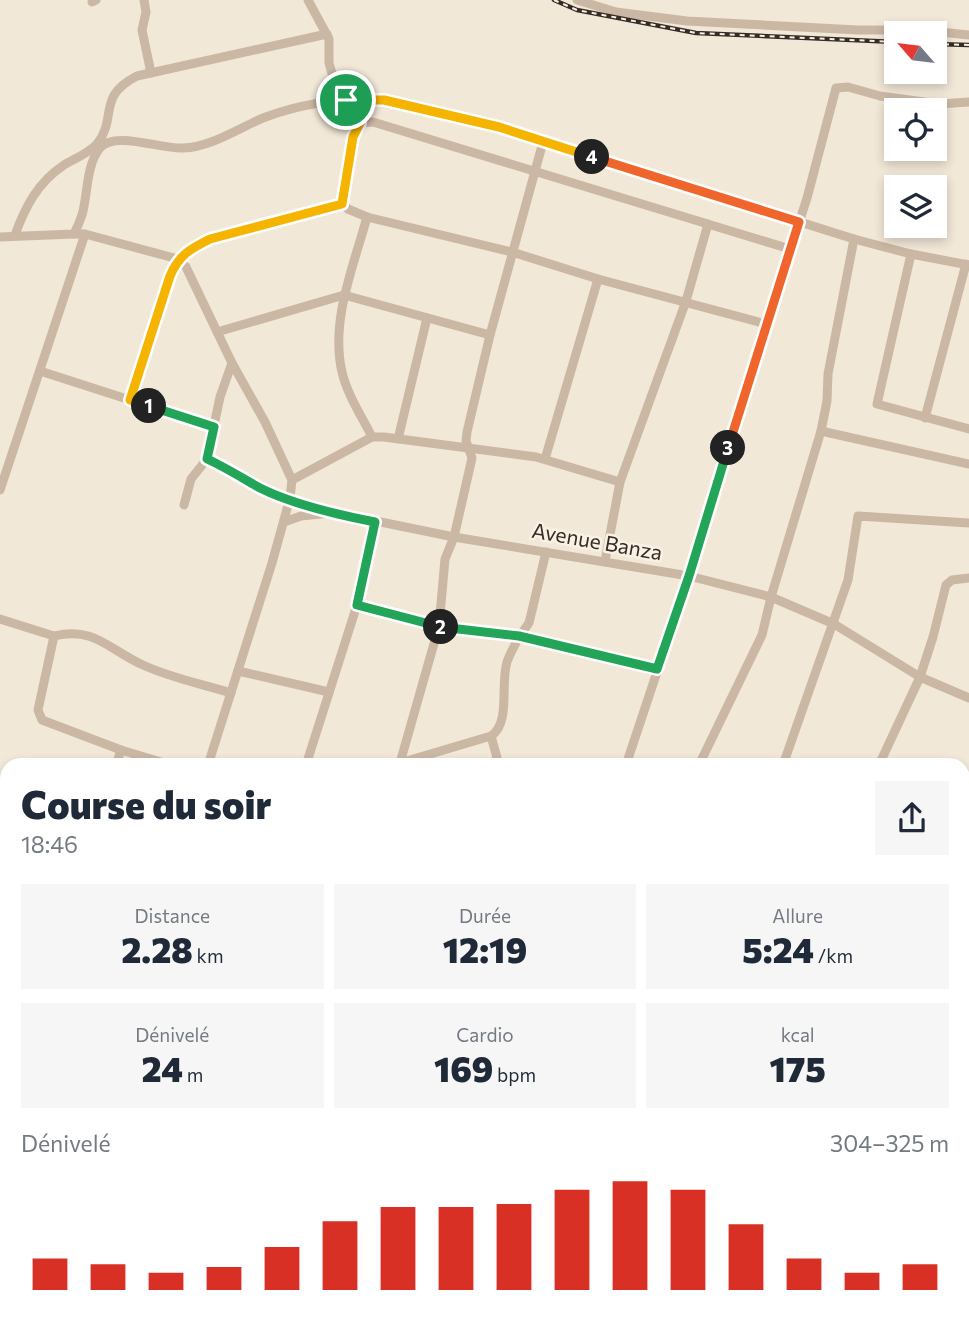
<!DOCTYPE html>
<html lang="fr">
<meta charset="utf-8">
<style>
:root{--surface:#fff;--page:#f6f6f7;--text:#1f2937;--muted:#747a83;--accent:#d93025}
body{margin:0;font-family:Commissioner,sans-serif;background:var(--page);color:var(--text);height:100vh;display:flex;flex-direction:column;font-size:26px;white-space:nowrap}
*{box-sizing:border-box;margin:0}
p{font-size:23px;color:var(--muted)}
.icon{flex:none;width:38px;height:38px;fill:none;stroke:currentColor;stroke-width:2;stroke-linecap:round;stroke-linejoin:round}
.map{position:relative;flex:1;overflow:hidden}
.details{position:absolute;left:0px;top:758px;width:970px;height:569px;display:flex;flex-direction:column;background:var(--surface);border-radius:21px 21px 0 0;box-shadow:0 4px 10px #0003}
.details>*{flex:none}
.needle{width:46px;rotate:298deg}
.tools{position:absolute;left:884px;top:21px;display:grid;gap:14px}
.tools a{display:grid;place-items:center;width:63px;height:63px;border-radius:0px;background:var(--surface);box-shadow:0 4px 10px #0003;font-size:35px}
.pin{position:absolute;display:grid;place-items:center;width:60px;height:60px;color:#fff;margin:-30px;border:4px solid #fff;border-radius:50%;box-shadow:0 2px 7px #0007}
.km{position:absolute;width:35px;height:35px;margin:-18px;border-radius:50%;background:#222;color:#fff;font-size:19px;line-height:35px;text-align:center}
.round{display:grid;place-items:center;flex:none;width:74px;height:74px;border-radius:0px;background:var(--page)}
.summary{display:flex;align-items:center;justify-content:space-between;height:119px;padding:0 21px}
h1{font-size:38px;font-weight:800;line-height:52px}
.figures{display:grid;grid-template-columns:repeat(3,1fr);gap:10px;height:119px;padding:7px 21px}
.figures div{display:grid;align-content:center;border-radius:0px;background:var(--page);text-align:center}
.figures b{font-size:35px;font-weight:800}
.figures small{font-size:19px;font-weight:400}
.figures p{font-size:19px}
.chart{height:196px;padding:14px 21px}
.chart p{display:flex;justify-content:space-between}
.chart svg{width:100%;height:126px;margin-top:7px;stroke:var(--accent);stroke-width:6}
.map>svg:first-child{display:block}
</style>
<div class="map">
<svg width="969" height="1326" viewBox="0 0 969 1326">
<rect width="100%" height="100%" fill="#f2e8d8"/>
<g fill="none" stroke-linecap="round" stroke-linejoin="round">
<g stroke="#cbb8a4" stroke-width="9">
<polyline points="144,0 146,12 142,30 151,73"/>
<polyline points="308,0 329,39 329,63 333,77 360,123"/>
<polyline points="577,0 616,12 687,21 858,30 921,30 969,35"/>
<polyline points="92,2 96,0"/>
<polyline points="360,123 373,122 790,249"/>
<path d="M360,123L353,137L342,204L348,209L367,217C354,265 330,321 342,372C347,394 362,417 372,437"/>
<polyline points="367,217 512,252 598,279 766,324"/>
<polyline points="74,234 85,234 178,259 186,267 232,363 265,422 292,480 290,498 272,563 208,765"/>
<path d="M15,235C25,207 38,182 64,165C74,159 89,153 97,144C118,117 96,97 137,76L327,34"/>
<path d="M0,237L74,234C77,228 80,221 82,215C88,194 86,165 100,148C115,130 163,150 183,148C211,147 239,128 263,118C303,103 341,97 384,100L499,127L854,239L911,254L969,265"/>
<polyline points="911,254 877,404 969,429"/>
<polyline points="217,332 344,295 490,335"/>
<polyline points="40,371 214,427"/>
<polyline points="130,400 170,276 182,254 210,239 342,204"/>
<polyline points="925,418 966,264"/>
<polyline points="821,431 969,464"/>
<polyline points="398,439 427,318"/>
<polyline points="207,459 273,494 332,512 454,537 689,576 771,597 834,624 920,677 969,698"/>
<polyline points="545,459 598,279"/>
<polyline points="292,480 372,437 384,437 536,457 620,482"/>
<polyline points="0,490 85,234"/>
<polyline points="184,505 191,479 207,459 220,397 232,363"/>
<polyline points="284,522 301,516 330,513"/>
<polyline points="605,561 620,482 686,301 708,224"/>
<polyline points="357,605 439,626 445,559 454,537 472,458 466,441 467,432 490,335 543,142"/>
<polyline points="0,619 54,636 38,710 42,720 121,750 171,765"/>
<path d="M54,636C95,626 109,650 143,665C171,678 202,684 231,693"/>
<polyline points="238,671 329,692"/>
<path d="M491,736C511,723 500,684 507,662C510,653 515,645 519,637L657,669"/>
<polyline points="400,763 491,736 499,765"/>
<polyline points="116,765 121,750"/>
<polyline points="306,765 357,605 375,521"/>
<polyline points="395,765 400,763 439,626 519,637 529,623 546,552"/>
<polyline points="626,765 689,576 747,385 807,198 836,88 848,87 880,96 939,104 969,102"/>
<polyline points="699,765 762,635 771,597 821,431 827,401 828,374 854,239"/>
<polyline points="783,765 848,580 858,516 969,523"/>
<polyline points="879,765 920,677 933,637 946,585 952,580 969,578"/>
<polyline points="962,808 969,786"/>
<polyline points="0,863 7,866"/>
<polyline points="962,899 969,902"/>
<polyline points="0,945 7,947"/>
<polyline points="0,1012 7,1015"/>
<polyline points="962,1047 969,1029"/>
<polyline points="0,1087 7,1089"/>
<polyline points="0,1119 7,1097"/>
<polyline points="962,1133 969,1133"/>
<polyline points="0,1151 7,1153"/>
<polyline points="962,1234 969,1220"/>
<polyline points="0,1236 7,1238"/>
<polyline points="962,1260 969,1262"/>
<polyline points="294,1320 322,1326"/>
<polyline points="574,1320 587,1326"/>
<polyline points="686,1320 703,1326"/>
<polyline points="890,1320 906,1326"/>
<polyline points="13,1326 15,1320"/>
<polyline points="95,1326 97,1320"/>
<polyline points="160,1326 162,1320"/>
<polyline points="256,1326 258,1320"/>
<polyline points="351,1326 353,1320"/>
<polyline points="610,1326 613,1320"/>
<polyline points="797,1326 797,1320"/>
<polyline points="861,1326 863,1320"/>
</g>
<g stroke="#362c26" stroke-width="4.5">
<g id="rail">
<polyline points="554,0 577,10 696,33 896,42"/>
<polyline points="934,44 969,45"/>
</g>
</g>
<use href="#rail" stroke="#faf1e5" stroke-width="2" stroke-dasharray="5" stroke-linecap="butt"/>
</g>
<g fill="none" stroke-linecap="round" stroke-linejoin="round">
<g stroke="#fff" stroke-width="14">
<path id="split-1" d="M149,406L130,400L170,276C179,255 190,249 210,239L342,204L353,137L360,123L346,100"/>
</g>
<g stroke="#fff" stroke-width="14">
<path id="split-2" d="M149,406L214,427L207,459C225,467 242,478 260,488C292,504 339,515 375,522L357,605L441,627"/>
</g>
<g stroke="#fff" stroke-width="14">
<polyline id="split-3" points="441,627 519,636 657,669 689,576 728,448"/>
</g>
<g stroke="#fff" stroke-width="14">
<polyline id="split-4" points="592,157 799,222 728,448"/>
</g>
<g stroke="#fff" stroke-width="14">
<polyline id="split-5" points="346,100 384,100 499,127 592,157"/>
</g>
<use href="#split-1" stroke="#f5b400" stroke-width="9"/>
<use href="#split-2" stroke="#22a559" stroke-width="9"/>
<use href="#split-3" stroke="#22a559" stroke-width="9"/>
<use href="#split-4" stroke="#f0652b" stroke-width="9"/>
<use href="#split-5" stroke="#f5b400" stroke-width="9"/>
</g>
<g text-anchor="middle" stroke-width="5" stroke-linejoin="round" paint-order="stroke">
<g font-size="21" fill="#362c26" stroke="#faf1e5">
<text transform="translate(597 542) rotate(10)" y="7">Avenue Banza</text>
</g>
</g>
</svg>
<div class="tools">
<a><svg class="needle" viewBox="-14 -14 28 28"><path d="M0-13l5 13h-10z" fill="#e53935"/><path d="M0 13l5-13h-10z" fill="#747a83"/></svg></a>
<a><svg class="icon" aria-label="locate" viewBox="0 0 24 24"><circle cx="12" cy="12" r="6"/><path d="M12 2v4M12 18v4M2 12h4M18 12h4"/></svg></a>
<a><svg class="icon" aria-label="layers" viewBox="0 0 24 24"><path d="M12 4l9 5-9 5-9-5zM3 14l9 5 9-5"/></svg></a>
</div>
<div class="pin" style="left:346px;top:100px;background:#1e9e55"><svg class="icon" aria-label="arrive" viewBox="0 0 24 24"><path d="M6 21V4h12l-3 4 3 4H6"/></svg></div>
<b class="km" style="left:149px;top:406px">1</b>
<b class="km" style="left:441px;top:627px">2</b>
<b class="km" style="left:728px;top:448px">3</b>
<b class="km" style="left:592px;top:157px">4</b>
<section class="details">
<div class="summary"><div><h1>Course du soir</h1><p>18:46</p></div><a class="round"><svg class="icon" aria-label="share" viewBox="0 0 24 24"><path d="M12 15V3M7 8l5-5 5 5M5 13v7h14v-7"/></svg></a></div>
<div class="figures">
<div><p>Distance</p><b>2.28<small> km</small></b></div>
<div><p>Durée</p><b>12:19</b></div>
<div><p>Allure</p><b>5:24<small> /km</small></b></div>
</div>
<div class="figures">
<div><p>Dénivelé</p><b>24<small> m</small></b></div>
<div><p>Cardio</p><b>169<small> bpm</small></b></div>
<div><p>kcal</p><b>175</b></div>
</div>
<div class="chart"><p><span>Dénivelé</span>304–325 m</p>
<svg viewBox="0 0 160 44" preserveAspectRatio="none"><path d="M5 44V33M15 44V35M25 44V38M35 44V36M45 44V29M55 44V20M65 44V15M75 44V15M85 44V14M95 44V9M105 44V6M115 44V9M125 44V21M135 44V33M145 44V38M155 44V35"/></svg>
</div>
</section>
</div>
